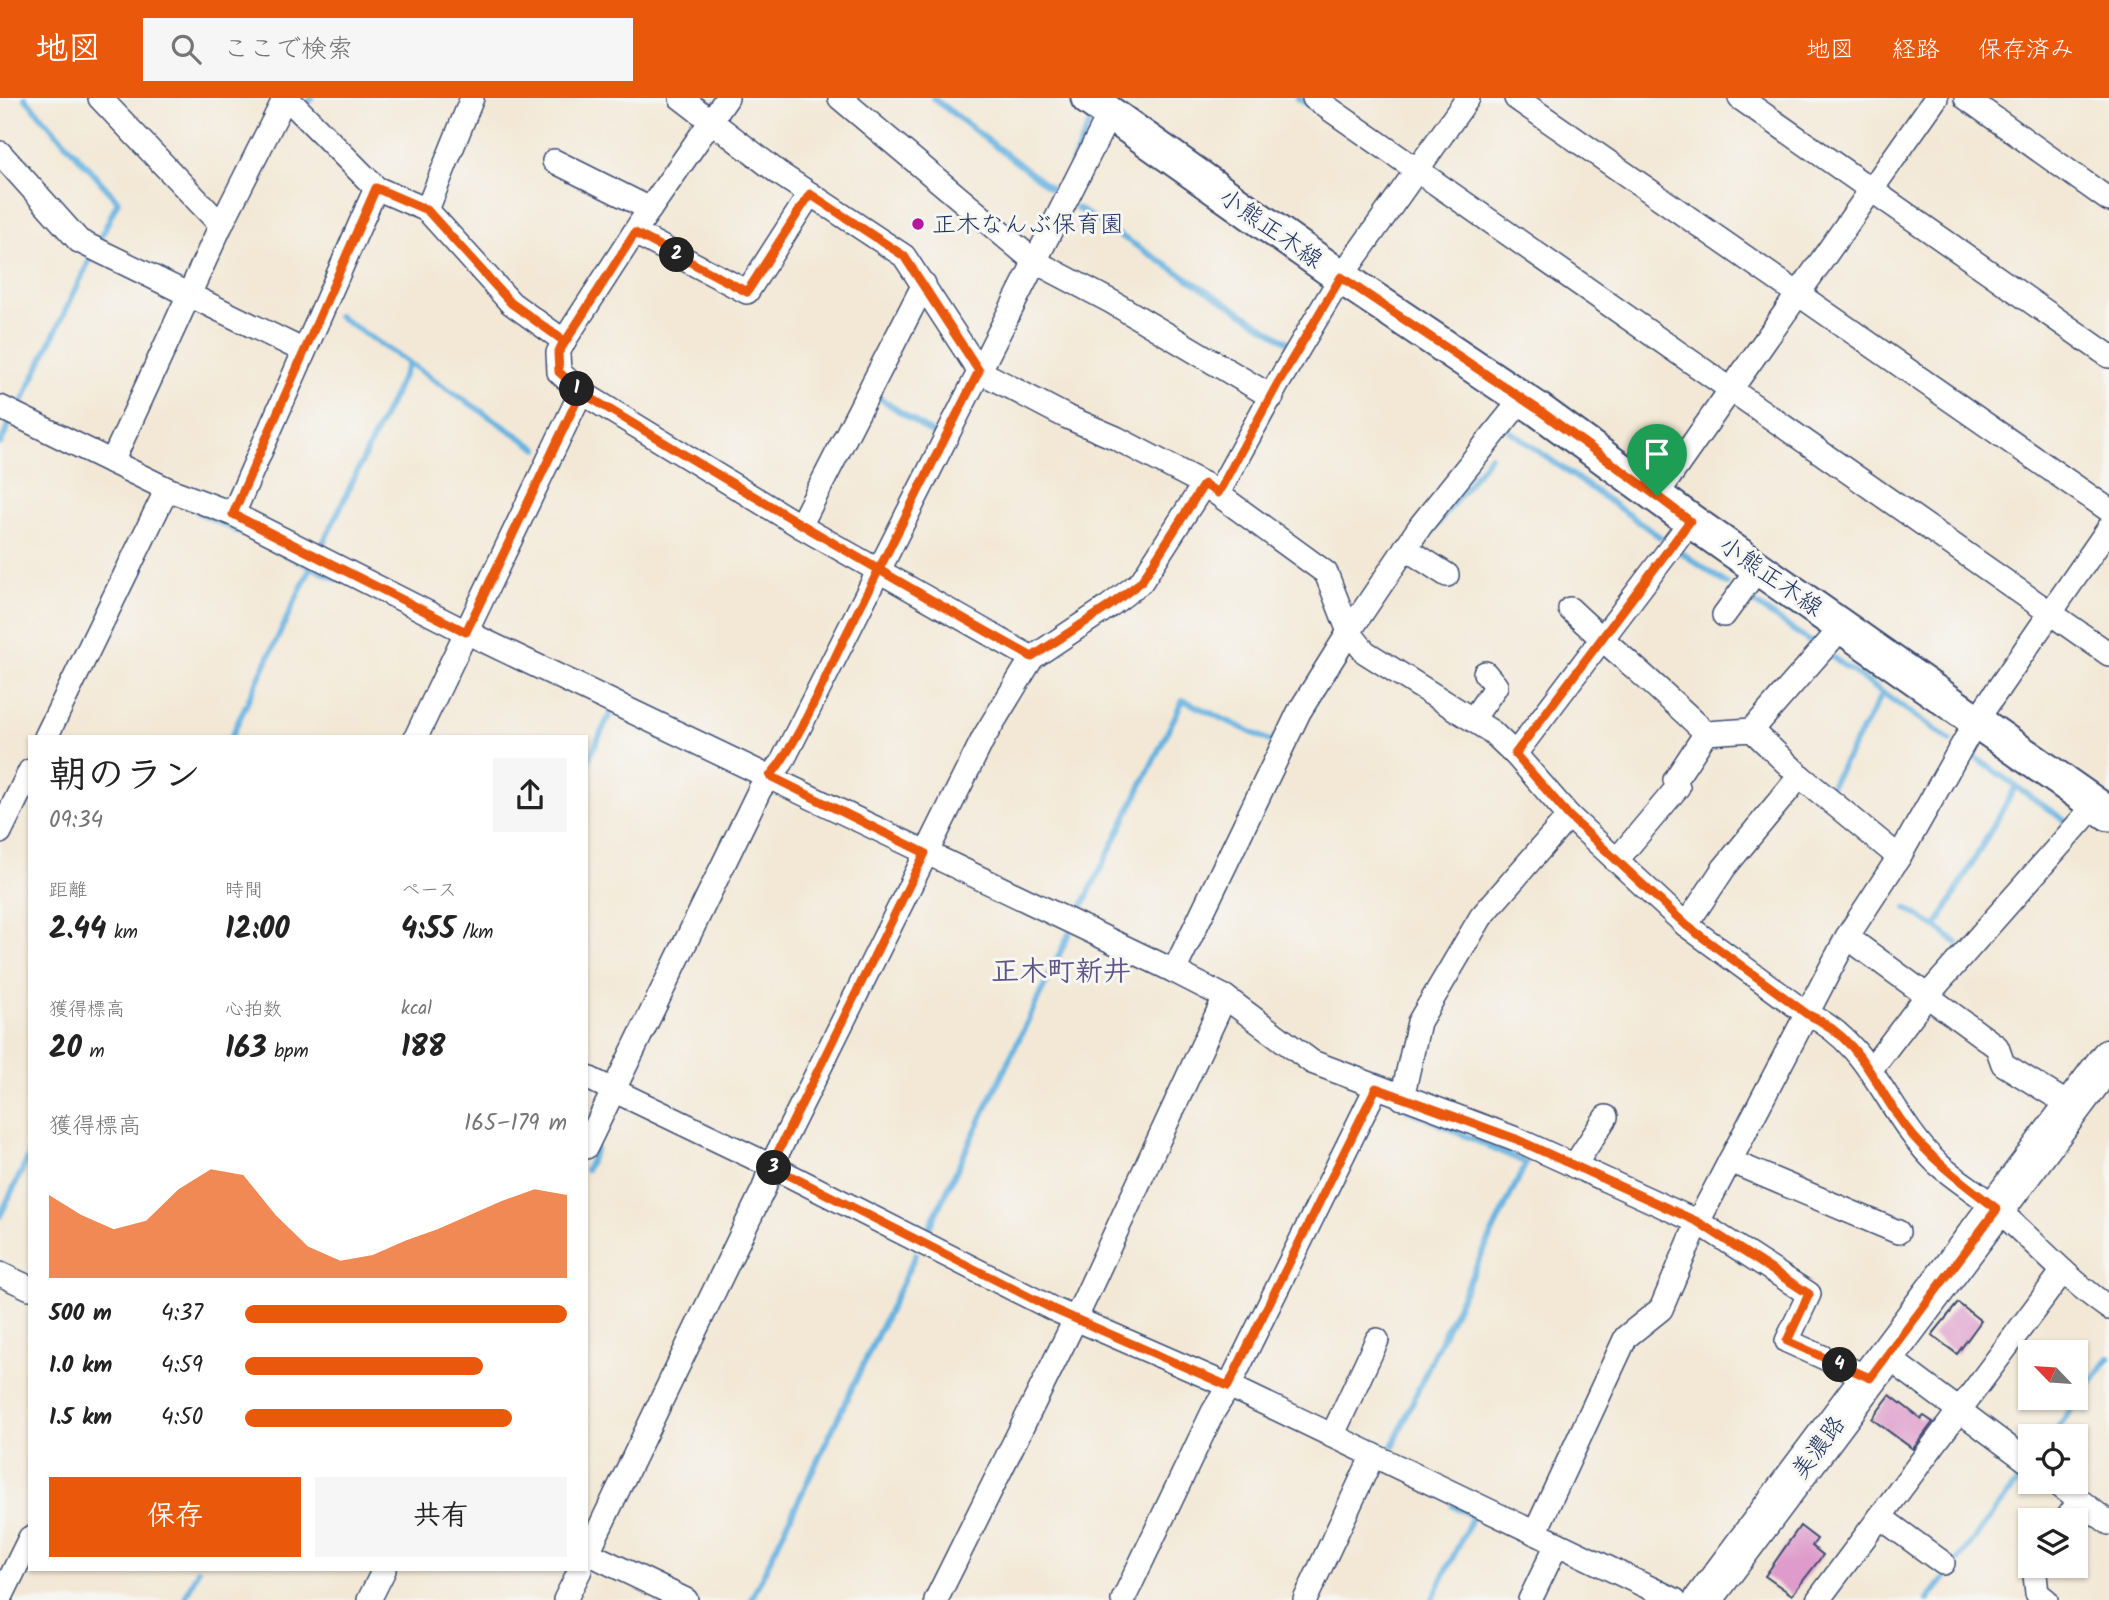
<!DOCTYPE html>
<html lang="ja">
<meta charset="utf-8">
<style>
:root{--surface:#fff;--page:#f6f6f6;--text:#222;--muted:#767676;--accent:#ea580c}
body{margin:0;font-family:Kalam,"Klee One",sans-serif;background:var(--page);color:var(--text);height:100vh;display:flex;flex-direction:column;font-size:26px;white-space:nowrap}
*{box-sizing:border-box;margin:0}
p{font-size:23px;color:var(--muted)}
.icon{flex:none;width:38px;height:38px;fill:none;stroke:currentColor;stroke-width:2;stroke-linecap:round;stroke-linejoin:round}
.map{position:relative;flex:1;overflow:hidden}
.drawer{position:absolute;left:28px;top:637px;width:560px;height:836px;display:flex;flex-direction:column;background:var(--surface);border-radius:0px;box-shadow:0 2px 5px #0004}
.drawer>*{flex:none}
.needle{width:46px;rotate:295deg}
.controls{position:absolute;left:2018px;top:1242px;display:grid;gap:14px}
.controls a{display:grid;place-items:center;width:70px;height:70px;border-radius:0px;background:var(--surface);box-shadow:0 2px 5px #0004;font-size:35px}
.pin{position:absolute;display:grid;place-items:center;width:60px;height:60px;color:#fff;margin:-72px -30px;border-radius:50% 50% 50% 0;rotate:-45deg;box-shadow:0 0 7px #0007}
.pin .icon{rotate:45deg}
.km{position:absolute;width:35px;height:35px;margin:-18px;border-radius:50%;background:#222;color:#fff;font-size:19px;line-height:35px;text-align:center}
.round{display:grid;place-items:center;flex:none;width:74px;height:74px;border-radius:0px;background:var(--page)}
.head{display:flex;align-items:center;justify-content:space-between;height:119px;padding:0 21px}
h1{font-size:38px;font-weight:700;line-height:52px}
.figures{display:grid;grid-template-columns:repeat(3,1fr);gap:10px;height:119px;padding:7px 21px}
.figures div{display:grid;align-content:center}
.figures b{font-size:30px;font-weight:700}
.figures small{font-size:19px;font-weight:400}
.figures p{font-size:19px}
.chart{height:196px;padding:14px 21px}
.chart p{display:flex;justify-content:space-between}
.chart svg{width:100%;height:126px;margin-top:7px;fill:var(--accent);opacity:.7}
.action{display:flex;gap:14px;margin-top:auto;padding:14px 21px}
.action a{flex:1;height:80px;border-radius:0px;background:var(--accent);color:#fff;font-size:28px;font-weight:700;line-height:80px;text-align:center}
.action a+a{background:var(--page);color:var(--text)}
ul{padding:0 21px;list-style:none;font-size:23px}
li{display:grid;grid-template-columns:112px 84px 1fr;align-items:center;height:52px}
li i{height:18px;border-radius:9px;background:var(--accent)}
header{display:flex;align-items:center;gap:42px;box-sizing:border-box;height:98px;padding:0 35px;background:var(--accent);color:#fff}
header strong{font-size:33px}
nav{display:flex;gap:38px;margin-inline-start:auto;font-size:24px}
.search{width:490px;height:63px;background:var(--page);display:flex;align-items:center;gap:18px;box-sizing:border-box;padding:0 24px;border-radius:0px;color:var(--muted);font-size:26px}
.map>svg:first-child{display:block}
</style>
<header>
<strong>地図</strong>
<div class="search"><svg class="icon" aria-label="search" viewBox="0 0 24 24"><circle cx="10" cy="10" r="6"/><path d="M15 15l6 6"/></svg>ここで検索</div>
<nav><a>地図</a><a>経路</a><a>保存済み</a></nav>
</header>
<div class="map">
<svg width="2109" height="1502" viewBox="0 0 2109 1502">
<rect width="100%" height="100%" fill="#f6f6f2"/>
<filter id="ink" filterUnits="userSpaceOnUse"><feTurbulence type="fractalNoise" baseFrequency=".0143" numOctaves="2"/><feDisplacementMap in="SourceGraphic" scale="14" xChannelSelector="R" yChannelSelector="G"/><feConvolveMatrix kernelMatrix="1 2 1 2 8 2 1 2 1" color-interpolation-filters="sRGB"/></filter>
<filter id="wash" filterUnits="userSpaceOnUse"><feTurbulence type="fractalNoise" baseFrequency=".00686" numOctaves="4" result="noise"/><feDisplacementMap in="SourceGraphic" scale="28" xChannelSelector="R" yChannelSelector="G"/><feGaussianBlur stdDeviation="1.57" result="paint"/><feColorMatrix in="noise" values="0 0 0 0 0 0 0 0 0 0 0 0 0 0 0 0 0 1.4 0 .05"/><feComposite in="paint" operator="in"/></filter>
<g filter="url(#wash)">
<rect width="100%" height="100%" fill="#f3e8d6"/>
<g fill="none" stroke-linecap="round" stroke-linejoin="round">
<g stroke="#69b4e1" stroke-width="6">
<polyline points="25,0 118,103 98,145"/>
<polyline points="933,0 1058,96"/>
<polyline points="1298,0 1311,9"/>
<polyline points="309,4 312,0"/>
<polyline points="1071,68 1090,25"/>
<polyline points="1077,110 1288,244"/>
<polyline points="409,265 538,351"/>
<polyline points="875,297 935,337"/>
<polyline points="20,308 93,155"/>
<polyline points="1510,333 1660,439"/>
<polyline points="0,346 10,325"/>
<polyline points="198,414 336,481"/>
<polyline points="1430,436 1490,358"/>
<polyline points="319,454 409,265 338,218"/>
<polyline points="1682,455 1727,486"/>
<polyline points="1753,504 1816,548"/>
<polyline points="1832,559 1951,643"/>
<polyline points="231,639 311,469"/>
<polyline points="1969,655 2068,725"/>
<polyline points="586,666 612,612"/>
<polyline points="1829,691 1883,595"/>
<polyline points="1906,810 1936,829 2016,688"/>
<polyline points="1081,811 1183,602 1272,644 1275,639"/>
<polyline points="1936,829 1957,845"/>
<polyline points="586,1072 596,1051"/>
<polyline points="0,1118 30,1056"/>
<polyline points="928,1132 1070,834"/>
<polyline points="2051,1339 2109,1260"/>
<polyline points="1393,1348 1434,1256 1526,1065 1408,1012"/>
<polyline points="184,1502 198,1472"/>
<polyline points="751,1502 916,1156"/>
<polyline points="1432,1502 1473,1418 1453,1408"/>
<polyline points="1928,1502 2023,1376"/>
</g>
</g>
<g id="blocks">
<g fill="#de9bcb">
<polygon points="1958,1205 1981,1223 1957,1256 1932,1237"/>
<polygon points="1890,1297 1921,1321 1924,1318 1933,1324 1913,1351 1872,1321"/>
<polygon points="1800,1428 1817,1441 1812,1448 1823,1457 1792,1497 1765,1478"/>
</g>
</g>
</g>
<g filter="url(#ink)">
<use href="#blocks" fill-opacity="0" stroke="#3b4b70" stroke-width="2"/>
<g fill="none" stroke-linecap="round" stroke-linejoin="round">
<g stroke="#3b4b70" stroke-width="26">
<g id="minor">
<polyline points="100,0 221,127"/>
<polyline points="287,0 376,90 427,112 472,0"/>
<path d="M681,0L780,76L904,158L979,273L1065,318L1116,340L1204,386L1326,475L1349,534L1365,554L1492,634L1515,656L1569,718L1686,827L1807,916C1872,945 1888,1019 1938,1066C1956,1082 1978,1095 1997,1111C2035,1144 2068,1182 2109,1210"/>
<polyline points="840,0 1034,163 1112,204 1272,299"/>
<polyline points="1314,0 2109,556"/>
<polyline points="1516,0 2109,412"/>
<polyline points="1740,0 2109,258"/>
<polyline points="1966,0 2109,102"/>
<polyline points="0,55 79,143 304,253"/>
<polyline points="554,63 650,111"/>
<polyline points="427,112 511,205 564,243"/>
<polyline points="635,135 747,194 810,96"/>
<polyline points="581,294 800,428 1032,560"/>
<polyline points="0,309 167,391 233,416 466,534 1174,873 1225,899 1312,964 1516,1041 1698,1124 1809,1196 1787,1243 1869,1280"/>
<polyline points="112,364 221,127 285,0"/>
<polyline points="1218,395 1278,285 1341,179 1468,0"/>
<polyline points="1656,398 1936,0"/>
<polyline points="233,416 376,90"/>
<polyline points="800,428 924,186"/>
<polyline points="1405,450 1447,477"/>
<path d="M1570,511C1615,554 1662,592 1706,635L1752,632L1800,678L1899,759"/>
<polyline points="1724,517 1759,469"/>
<polyline points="1473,621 1496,588 1485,575"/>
<polyline points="1752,632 1843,528"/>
<polyline points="46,639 167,391"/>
<polyline points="416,639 581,294 559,274 558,255 564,243 643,121 727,0"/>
<polyline points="1515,656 1691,423"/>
<polyline points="0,734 30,673"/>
<polyline points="1616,763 1678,689 1675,682 1706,635"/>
<polyline points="1686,827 1724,770 1800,678"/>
<polyline points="1847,839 1997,949 2003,966 2073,1009"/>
<polyline points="1174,873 1299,614 1349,534 1421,427 1522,301"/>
<polyline points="1871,971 1927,898 2095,707"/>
<polyline points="586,979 771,1068 1053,1211 1229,1288 1675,1502"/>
<polyline points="1402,1000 1419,924 1481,819 1569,718"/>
<polyline points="586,1049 760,691 782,664 1110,15"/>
<polyline points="1730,1063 1898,1134"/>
<polyline points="1574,1068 1606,1019"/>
<polyline points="0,1176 30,1190"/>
<polyline points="1886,1258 2030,1365"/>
<polyline points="1332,1338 1377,1242"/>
<polyline points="2055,1384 2109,1425"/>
<polyline points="1880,1419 1943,1465"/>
<polyline points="2065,1423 2080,1403"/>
<polyline points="1535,1435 1626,1239 1661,1211 1698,1124 1847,839 1899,759 1976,623 2109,430"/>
<polyline points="586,1454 686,1502"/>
<polyline points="586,1458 764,1090 771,1068 984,639 1032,560 1108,509 1141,484 1204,386"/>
<polyline points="2034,1468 2037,1495 2046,1502"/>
<polyline points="0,1501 30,1440"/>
<polyline points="369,1502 384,1472"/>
<polyline points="565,1502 580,1472"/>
<polyline points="936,1502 1075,1222 1225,899"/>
<polyline points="1123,1502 1213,1314 1229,1288 1376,990"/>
<polyline points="1305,1502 1373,1357"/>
<polyline points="1530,1502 1557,1446"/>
<polyline points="1818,1502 2063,1173"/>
</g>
</g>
<g stroke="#3b4b70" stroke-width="37">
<polyline id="secondary" points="1088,0 1341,179 1536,310 1691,423 2109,716"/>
</g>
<g stroke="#3b4b70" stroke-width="40">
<polyline id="primary" points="1703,1502 2109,960"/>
</g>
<use href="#minor" stroke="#fff" stroke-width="23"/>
<use href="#secondary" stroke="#fff" stroke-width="33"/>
<use href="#primary" stroke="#fff" stroke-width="37"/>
</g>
</g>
<g fill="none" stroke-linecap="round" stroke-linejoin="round" filter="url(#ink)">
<g stroke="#fff" stroke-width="14">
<path id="route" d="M1657,398L1536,310L1341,179L1278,285L1218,395L1204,386L1141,484L1108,509L1032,559C880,474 730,385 581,294L559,274L558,255L564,243L511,205L427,112L376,90L233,416L466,534L581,294L559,274L558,255L635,135L747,194L810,96L904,158L979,273C934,362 888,452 844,541C823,583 799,644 770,678L925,755L771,1068L1053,1211L1228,1288L1376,990L1516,1041L1698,1124L1809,1196L1787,1243L1870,1280L1997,1111C1964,1086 1931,1062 1905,1028C1872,984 1862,941 1807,916L1686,827L1569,718L1515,656L1690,423L1657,398"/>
</g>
<use href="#route" stroke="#ea580c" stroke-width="9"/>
</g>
<circle fill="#b5179e" stroke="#f6f6f2" stroke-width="2.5" cx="918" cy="126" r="7"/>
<g text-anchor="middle" stroke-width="6" stroke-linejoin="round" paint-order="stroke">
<g font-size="24" fill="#1b2f5e" stroke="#f6f6f2" text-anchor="start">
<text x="932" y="134">正木なんぶ保育園</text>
</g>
<g font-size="24" fill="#1b2f5e" stroke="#f6f6f2">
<text transform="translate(1271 130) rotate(35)" y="8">小熊正木線</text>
<text transform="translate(1771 478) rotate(35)" y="8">小熊正木線</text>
<text transform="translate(1818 1349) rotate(-53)" y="8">美濃路</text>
</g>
<g font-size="28" font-weight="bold" fill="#5f5584" stroke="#f6f6f2">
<text x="1061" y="882">正木町新井</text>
</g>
</g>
</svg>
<div class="controls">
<a><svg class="needle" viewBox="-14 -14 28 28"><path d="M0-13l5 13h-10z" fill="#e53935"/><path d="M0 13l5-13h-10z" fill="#767676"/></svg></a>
<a><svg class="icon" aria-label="locate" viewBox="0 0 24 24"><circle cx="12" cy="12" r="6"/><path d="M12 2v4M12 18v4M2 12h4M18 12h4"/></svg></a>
<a><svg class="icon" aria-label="layers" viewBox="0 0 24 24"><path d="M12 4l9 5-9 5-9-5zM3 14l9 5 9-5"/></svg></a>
</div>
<div class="pin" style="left:1657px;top:398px;background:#1e9e55"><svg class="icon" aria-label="arrive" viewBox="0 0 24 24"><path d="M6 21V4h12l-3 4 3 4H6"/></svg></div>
<b class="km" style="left:577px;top:291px">1</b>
<b class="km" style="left:677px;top:157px">2</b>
<b class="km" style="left:774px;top:1070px">3</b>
<b class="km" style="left:1840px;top:1267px">4</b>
<section class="drawer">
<div class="head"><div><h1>朝のラン</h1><p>09:34</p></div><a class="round"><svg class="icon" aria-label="share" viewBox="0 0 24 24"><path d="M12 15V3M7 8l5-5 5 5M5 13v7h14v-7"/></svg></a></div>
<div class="figures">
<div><p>距離</p><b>2.44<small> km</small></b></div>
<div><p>時間</p><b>12:00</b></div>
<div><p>ペース</p><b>4:55<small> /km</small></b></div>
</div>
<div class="figures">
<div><p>獲得標高</p><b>20<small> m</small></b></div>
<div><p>心拍数</p><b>163<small> bpm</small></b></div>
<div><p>kcal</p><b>188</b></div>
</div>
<div class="chart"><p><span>獲得標高</span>165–179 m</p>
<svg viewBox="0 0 160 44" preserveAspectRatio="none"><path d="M0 44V15L10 22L20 27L30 24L40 13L50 6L60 8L70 22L80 33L90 38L100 36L110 31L120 27L130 22L140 17L150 13L160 15V44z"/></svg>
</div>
<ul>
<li><b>500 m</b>4:37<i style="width:100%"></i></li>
<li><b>1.0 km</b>4:59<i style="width:74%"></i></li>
<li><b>1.5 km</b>4:50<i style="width:83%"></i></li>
</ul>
<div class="action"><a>保存</a><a>共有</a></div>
</section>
</div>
